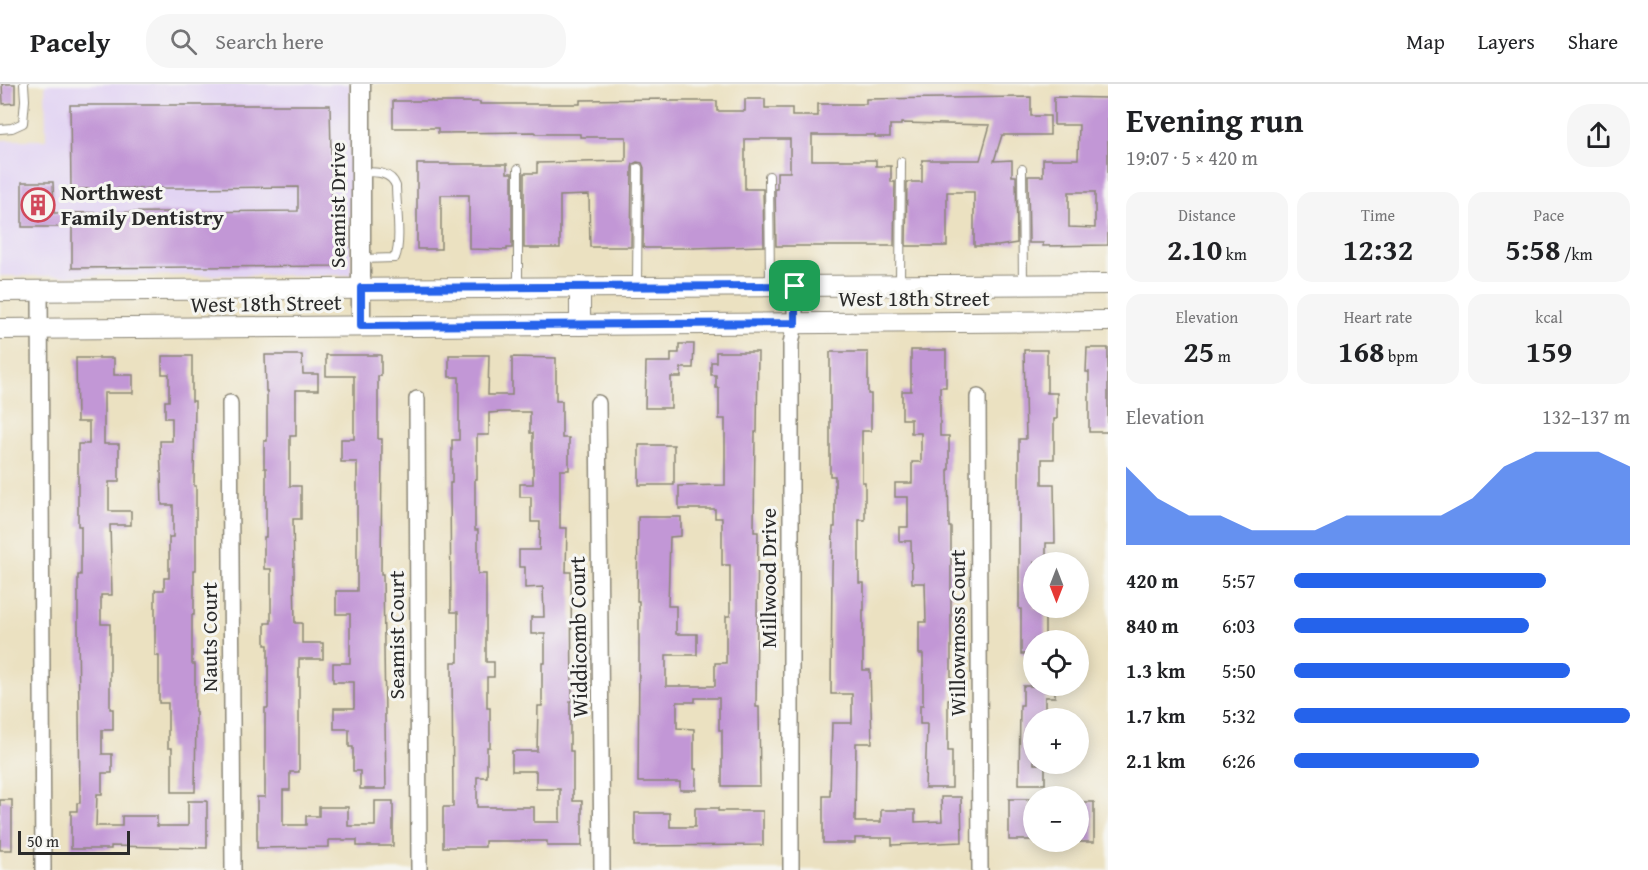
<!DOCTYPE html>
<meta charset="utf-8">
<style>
:root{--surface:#fff;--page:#f6f6f6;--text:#202124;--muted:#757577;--line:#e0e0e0;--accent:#2563eb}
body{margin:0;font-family:"Gentium Book Plus",serif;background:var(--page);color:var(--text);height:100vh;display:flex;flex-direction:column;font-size:22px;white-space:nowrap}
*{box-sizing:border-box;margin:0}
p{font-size:20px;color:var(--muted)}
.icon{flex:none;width:33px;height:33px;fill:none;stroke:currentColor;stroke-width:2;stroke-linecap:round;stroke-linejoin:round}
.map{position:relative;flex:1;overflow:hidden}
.side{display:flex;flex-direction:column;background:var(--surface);width:540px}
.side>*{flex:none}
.needle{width:39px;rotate:180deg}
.buttons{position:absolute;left:1023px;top:468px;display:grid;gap:12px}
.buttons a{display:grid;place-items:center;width:66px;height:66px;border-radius:50%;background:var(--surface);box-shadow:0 3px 15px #0003;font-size:30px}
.scale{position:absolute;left:18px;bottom:15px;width:112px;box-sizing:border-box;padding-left:6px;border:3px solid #2b2b2b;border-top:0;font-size:16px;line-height:21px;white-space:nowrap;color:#2b2b2b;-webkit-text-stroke:4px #f6f6f2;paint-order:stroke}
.pin{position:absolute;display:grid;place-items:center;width:51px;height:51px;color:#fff;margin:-26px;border-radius:12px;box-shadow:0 3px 9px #0006}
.round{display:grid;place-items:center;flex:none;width:63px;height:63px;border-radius:24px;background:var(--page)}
.head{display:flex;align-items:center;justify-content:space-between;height:102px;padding:0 18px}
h1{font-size:33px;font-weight:700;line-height:45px}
.metrics{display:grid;grid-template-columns:repeat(3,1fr);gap:9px;height:102px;padding:6px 18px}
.metrics div{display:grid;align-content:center;border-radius:15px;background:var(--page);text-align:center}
.metrics b{font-size:30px;font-weight:700}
.metrics small{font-size:16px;font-weight:400}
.metrics p{font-size:16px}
.chart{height:168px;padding:12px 18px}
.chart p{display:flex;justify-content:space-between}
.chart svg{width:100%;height:108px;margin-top:6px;fill:var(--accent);opacity:.7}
ul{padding:0 18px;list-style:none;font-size:20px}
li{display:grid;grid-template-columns:96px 72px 1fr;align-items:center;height:45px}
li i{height:15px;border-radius:8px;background:var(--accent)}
header{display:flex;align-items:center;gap:36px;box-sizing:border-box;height:84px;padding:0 30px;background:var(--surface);border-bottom:2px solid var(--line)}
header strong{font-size:28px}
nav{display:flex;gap:33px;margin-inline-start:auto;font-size:21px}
.search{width:420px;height:54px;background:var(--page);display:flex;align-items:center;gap:15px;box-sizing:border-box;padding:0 21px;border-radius:24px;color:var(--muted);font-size:22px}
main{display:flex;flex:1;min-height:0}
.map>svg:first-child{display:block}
</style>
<header>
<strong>Pacely</strong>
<div class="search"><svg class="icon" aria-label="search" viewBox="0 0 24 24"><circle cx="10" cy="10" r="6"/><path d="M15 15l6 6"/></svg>Search here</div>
<nav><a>Map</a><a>Layers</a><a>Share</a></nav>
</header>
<main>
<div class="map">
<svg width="1108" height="786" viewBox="0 0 1108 786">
<rect width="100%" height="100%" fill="#f6f6f2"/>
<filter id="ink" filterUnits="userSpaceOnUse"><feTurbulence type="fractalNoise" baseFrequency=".0167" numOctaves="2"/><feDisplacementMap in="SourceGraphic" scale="12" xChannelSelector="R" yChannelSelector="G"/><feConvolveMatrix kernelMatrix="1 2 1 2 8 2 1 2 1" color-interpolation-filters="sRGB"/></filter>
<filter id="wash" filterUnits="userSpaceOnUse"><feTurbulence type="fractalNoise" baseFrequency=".008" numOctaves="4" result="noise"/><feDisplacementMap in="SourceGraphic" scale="24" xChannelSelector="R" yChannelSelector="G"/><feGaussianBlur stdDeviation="1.35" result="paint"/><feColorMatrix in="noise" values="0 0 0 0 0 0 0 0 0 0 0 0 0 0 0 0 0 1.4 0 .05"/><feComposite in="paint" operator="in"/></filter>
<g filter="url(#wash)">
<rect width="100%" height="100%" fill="#ebe1c1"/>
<polygon fill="#e2d4f3" points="45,0 350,0 351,191 0,192 0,56 46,56"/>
<g id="blocks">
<g fill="#c297d6" fill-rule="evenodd">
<polygon points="2,0 15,0 15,19 3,20"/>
<polygon points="1031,13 1031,32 1050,32 1050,51 1002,51 994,77 1012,76 1012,92 1016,92 1017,159 998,162 974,162 974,108 947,108 947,162 906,162 907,98 922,98 922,76 980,76 990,41 901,39 901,41 890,41 890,53 875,53 875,51 812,51 812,76 876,76 876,82 891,82 891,98 895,98 894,162 776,162 775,105 777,105 777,88 790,88 790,55 745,55 745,105 763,105 764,162 692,164 645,164 643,163 644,84 642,79 637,78 633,80 632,84 631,163 590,163 589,111 560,112 560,164 524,164 524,89 537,89 537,79 626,77 626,53 580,53 580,50 535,50 535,48 438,49 438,44 393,44 393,17 432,17 432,18 480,18 480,20 580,20 580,16 668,15 668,17 717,17 717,27 745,27 745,15 765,15 765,24 792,24 792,32 818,32 818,20 866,20 866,15"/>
<path d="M1054,13L1108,14V161L1043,162V159H1029L1028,92H1043V75H1078L1079,41H1054ZM1069,108H1095V144L1069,143Z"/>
<polygon points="70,21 330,21 332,116 336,116 337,182 72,184 72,143 22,143 22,98 53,98 54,129 298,127 298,103 71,105"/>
<polygon points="417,80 507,80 507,89 512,89 512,164 507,164 507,166 469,165 469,111 441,111 441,165 417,165"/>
<polygon points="679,260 694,260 693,284 681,284 681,293 671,293 671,324 645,324 646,278 671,278 671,269 679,269"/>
<polygon points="1087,264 1108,264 1108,348 1089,348 1089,288 1086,288"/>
<polygon points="911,266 946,266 946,303 940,303 940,352 949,352 949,386 948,386 949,443 951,443 951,615 948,615 948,667 952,667 952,704 925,704 927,640 920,640 920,621 923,621 923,570 919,570 919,538 926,538 925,499 912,499 911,457 899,457 899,443 908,443 908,413 895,413 895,399 912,399 912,378 921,378 921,349 911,349 911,335 902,335 902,307 911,307"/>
<polygon points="1024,266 1047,266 1047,309 1057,309 1057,335 1054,335 1054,375 1042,375 1042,400 1054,400 1055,459 1046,459 1046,478 1034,478 1034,524 1045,524 1045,556 1034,556 1034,570 1021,570 1021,525 1019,525 1019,355 1026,355"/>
<polygon points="716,268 758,268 757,348 755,348 754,448 758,448 756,623 759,623 760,702 722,702 722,646 719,646 719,614 695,614 695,618 677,618 677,644 694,645 694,685 696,685 696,706 680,706 680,698 638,698 639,574 639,517 637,517 638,433 681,433 681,452 670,453 668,522 676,522 676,550 697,550 697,571 666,571 666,602 715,602 715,579 726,579 726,532 730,532 730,481 722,481 722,434 715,434 715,425 679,425 679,402 725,401 725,335 719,335 719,304 716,304 716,291 711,291 711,278 716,278"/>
<polygon points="830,268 868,268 868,310 871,310 871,347 862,347 862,398 865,398 865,436 859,436 859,499 864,499 864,526 863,526 863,586 870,586 872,659 856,659 855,738 881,738 881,726 915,726 915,738 942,737 941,713 961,713 962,758 892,761 892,754 855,754 855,759 823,759 823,712 830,712 832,639 852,639 852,610 831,610 832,487 833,443 835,443 835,392 830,392"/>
<polygon points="265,271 302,271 303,290 318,290 318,306 296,306 296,352 290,352 290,402 301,402 301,435 293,435 295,539 302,539 302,559 323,559 323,575 299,575 299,688 290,688 290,706 283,706 283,741 306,741 306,732 319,732 319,723 348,723 348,742 375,742 375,717 393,717 393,762 357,762 357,756 329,756 329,763 257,764 257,713 265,713 265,624 268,624 268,561 265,561 265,539 271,539 271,485 264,485 264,453 266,453 266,384 264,384 264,357 267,357 267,307 266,307"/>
<polygon points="326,271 381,271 381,292 378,292 378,355 382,355 381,490 383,490 386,705 360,705 360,687 353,687 353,663 349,663 349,645 334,645 334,624 354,624 354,598 333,598 333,579 350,579 350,530 336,530 336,507 357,507 357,378 341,378 341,355 354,355 354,292 326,292"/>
<path d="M449,271H489L488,311H512V273L556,274V317H562V354H569V386H560V444H567L566,488H571L572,617H570V667H573V717H582V762H547V757H485V763H443V723H453L452,578H458V528H451L450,399H452V356H459V293H449ZM503,328H530V349H533V400H520V413H531V438H540L539,466H519V483H525V504L543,503L544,533H531V550H545V579H542V622H538L537,667H512V687H536V705H560V738H534V723H477V693H487V663H490V624H487V593H494V578H486V490H478V446H475V395H477V351H489V329Z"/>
<polygon points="162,272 192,272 192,317 195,317 194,402 196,402 196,486 194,486 194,531 192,531 192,580 195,580 195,628 196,628 195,708 172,708 172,664 168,664 168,619 159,619 159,572 155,572 155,506 164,506 164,494 169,494 169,453 173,453 173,421 162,421 160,357 172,357 172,334 165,334 165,317 169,317 169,290 162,290"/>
<polygon points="76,274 114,274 114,291 133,291 133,309 104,309 104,360 119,360 119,398 109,398 109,427 131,427 131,441 110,441 112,511 101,511 101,540 110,540 110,625 113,625 113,646 102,646 102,670 112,670 112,689 102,689 102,710 97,710 96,742 122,742 122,732 157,732 157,742 188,742 188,717 207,717 207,764 111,762 111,765 71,765 71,727 77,727 77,719 80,719 78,540 78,491 81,491 81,442 78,442 78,360 89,360 89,338 77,338"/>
<rect x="639" y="361" width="35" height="40"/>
<polygon points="1023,602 1055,602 1055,613 1045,613 1045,634 1034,634 1034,680 1045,680 1045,700 1019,700 1020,621 1023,621"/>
<polygon points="1009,715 1029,715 1029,725 1034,725 1034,756 1009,756"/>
<rect x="0" y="716" width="12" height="50"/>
<rect x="1078" y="718" width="16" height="40"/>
<polygon points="695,724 718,724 718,727 763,727 763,761 635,762 635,729 670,729 670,743 695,743"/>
</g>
</g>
</g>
<g filter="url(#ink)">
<use href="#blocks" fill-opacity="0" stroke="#8b8676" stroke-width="1.5"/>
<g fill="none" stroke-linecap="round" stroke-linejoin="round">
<g stroke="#8b8676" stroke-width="10">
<g id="service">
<polyline points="0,45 12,44 23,39 25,16 24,0"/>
<polyline points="1022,85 1023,200"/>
<path d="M361,88C374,88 391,87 396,102C396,120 402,158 395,174L361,175"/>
<polyline points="769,92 770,200"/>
<polyline points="900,199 901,78"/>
<polyline points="637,201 638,84"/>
<polyline points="518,203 518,85"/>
</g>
</g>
<g stroke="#8b8676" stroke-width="18">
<g id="minor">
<polyline points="40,206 43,786"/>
<polyline points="978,313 980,786"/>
<polyline points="417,315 419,786"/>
<polyline points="230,319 233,786"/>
<polyline points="598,319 602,786"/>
<polyline points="791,786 791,260 795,239 795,202"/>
</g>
</g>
<g stroke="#8b8676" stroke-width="21">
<polyline id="tertiary" points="361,0 361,242"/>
</g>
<g stroke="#8b8676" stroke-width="22">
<g id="secondary">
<polyline points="0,207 1108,200"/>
<polyline points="580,241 580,203"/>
<polyline points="0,245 1108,237"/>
</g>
</g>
<use href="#service" stroke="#fff" stroke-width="8"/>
<use href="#minor" stroke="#fff" stroke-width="15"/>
<use href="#tertiary" stroke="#fff" stroke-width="18"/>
<use href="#secondary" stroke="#fff" stroke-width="20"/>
</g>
</g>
<g fill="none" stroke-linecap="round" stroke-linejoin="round" filter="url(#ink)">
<g stroke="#fff" stroke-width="12">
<polygon id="route" points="795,202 795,239 361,242 361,204"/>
</g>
<use href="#route" stroke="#2563eb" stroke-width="8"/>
</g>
<defs>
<g id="building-ring" transform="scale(1.725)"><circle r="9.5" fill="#f6f6f2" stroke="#d1495b" stroke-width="1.5"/><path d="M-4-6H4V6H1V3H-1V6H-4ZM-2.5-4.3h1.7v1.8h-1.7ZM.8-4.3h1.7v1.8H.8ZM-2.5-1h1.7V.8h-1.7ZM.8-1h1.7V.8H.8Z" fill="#d1495b"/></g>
</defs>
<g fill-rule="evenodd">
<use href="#building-ring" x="38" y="121"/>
</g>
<g text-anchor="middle" stroke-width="6" stroke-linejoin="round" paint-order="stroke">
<g font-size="22" font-weight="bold" fill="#2b2b2b" stroke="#f6f6f2" text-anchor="start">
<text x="61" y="116">Northwest<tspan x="61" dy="25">Family Dentistry</tspan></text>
</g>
<g font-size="22" fill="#2b2b2b" stroke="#f6f6f2">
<text transform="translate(337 121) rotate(-90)" y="8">Seamist Drive</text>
<text x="914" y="222">West 18th Street</text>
<text transform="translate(266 219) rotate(-1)" y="8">West 18th Street</text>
<text transform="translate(768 494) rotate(-90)" y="8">Millwood Drive</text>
<text transform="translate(957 549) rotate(-90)" y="8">Willowmoss Court</text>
<text transform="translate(396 551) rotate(-90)" y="8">Seamist Court</text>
<text transform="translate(209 553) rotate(-90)" y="8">Nauts Court</text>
<text transform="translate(578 553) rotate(-91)" y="8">Widdicomb Court</text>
</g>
</g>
</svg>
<div class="buttons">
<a><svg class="needle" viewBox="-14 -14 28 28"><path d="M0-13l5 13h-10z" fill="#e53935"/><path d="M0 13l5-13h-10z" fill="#757577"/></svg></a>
<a><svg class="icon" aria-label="locate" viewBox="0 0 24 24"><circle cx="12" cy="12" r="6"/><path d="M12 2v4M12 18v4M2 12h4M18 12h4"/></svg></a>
<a>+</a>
<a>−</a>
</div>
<div class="scale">50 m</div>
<div class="pin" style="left:795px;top:202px;background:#1e9e55"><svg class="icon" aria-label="arrive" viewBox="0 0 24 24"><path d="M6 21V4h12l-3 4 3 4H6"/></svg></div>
</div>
<section class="side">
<div class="head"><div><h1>Evening run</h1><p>19:07 · 5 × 420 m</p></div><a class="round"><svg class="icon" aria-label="share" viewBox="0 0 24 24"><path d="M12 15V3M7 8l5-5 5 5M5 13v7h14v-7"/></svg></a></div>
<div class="metrics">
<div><p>Distance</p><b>2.10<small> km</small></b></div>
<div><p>Time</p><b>12:32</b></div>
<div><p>Pace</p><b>5:58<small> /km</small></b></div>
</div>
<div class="metrics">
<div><p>Elevation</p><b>25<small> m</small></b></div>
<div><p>Heart rate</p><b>168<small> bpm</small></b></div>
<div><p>kcal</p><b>159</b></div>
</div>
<div class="chart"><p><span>Elevation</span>132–137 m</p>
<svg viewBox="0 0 160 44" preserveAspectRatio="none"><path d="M0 44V12L10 25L20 32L30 32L40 38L50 38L60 38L70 32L80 32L90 32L100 32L110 25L120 12L130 6L140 6L150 6L160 12V44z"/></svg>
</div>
<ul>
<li><b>420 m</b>5:57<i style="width:75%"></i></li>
<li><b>840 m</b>6:03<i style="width:70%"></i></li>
<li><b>1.3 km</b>5:50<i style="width:82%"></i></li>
<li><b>1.7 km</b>5:32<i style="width:100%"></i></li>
<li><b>2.1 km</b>6:26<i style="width:55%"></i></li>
</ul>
</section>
</main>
